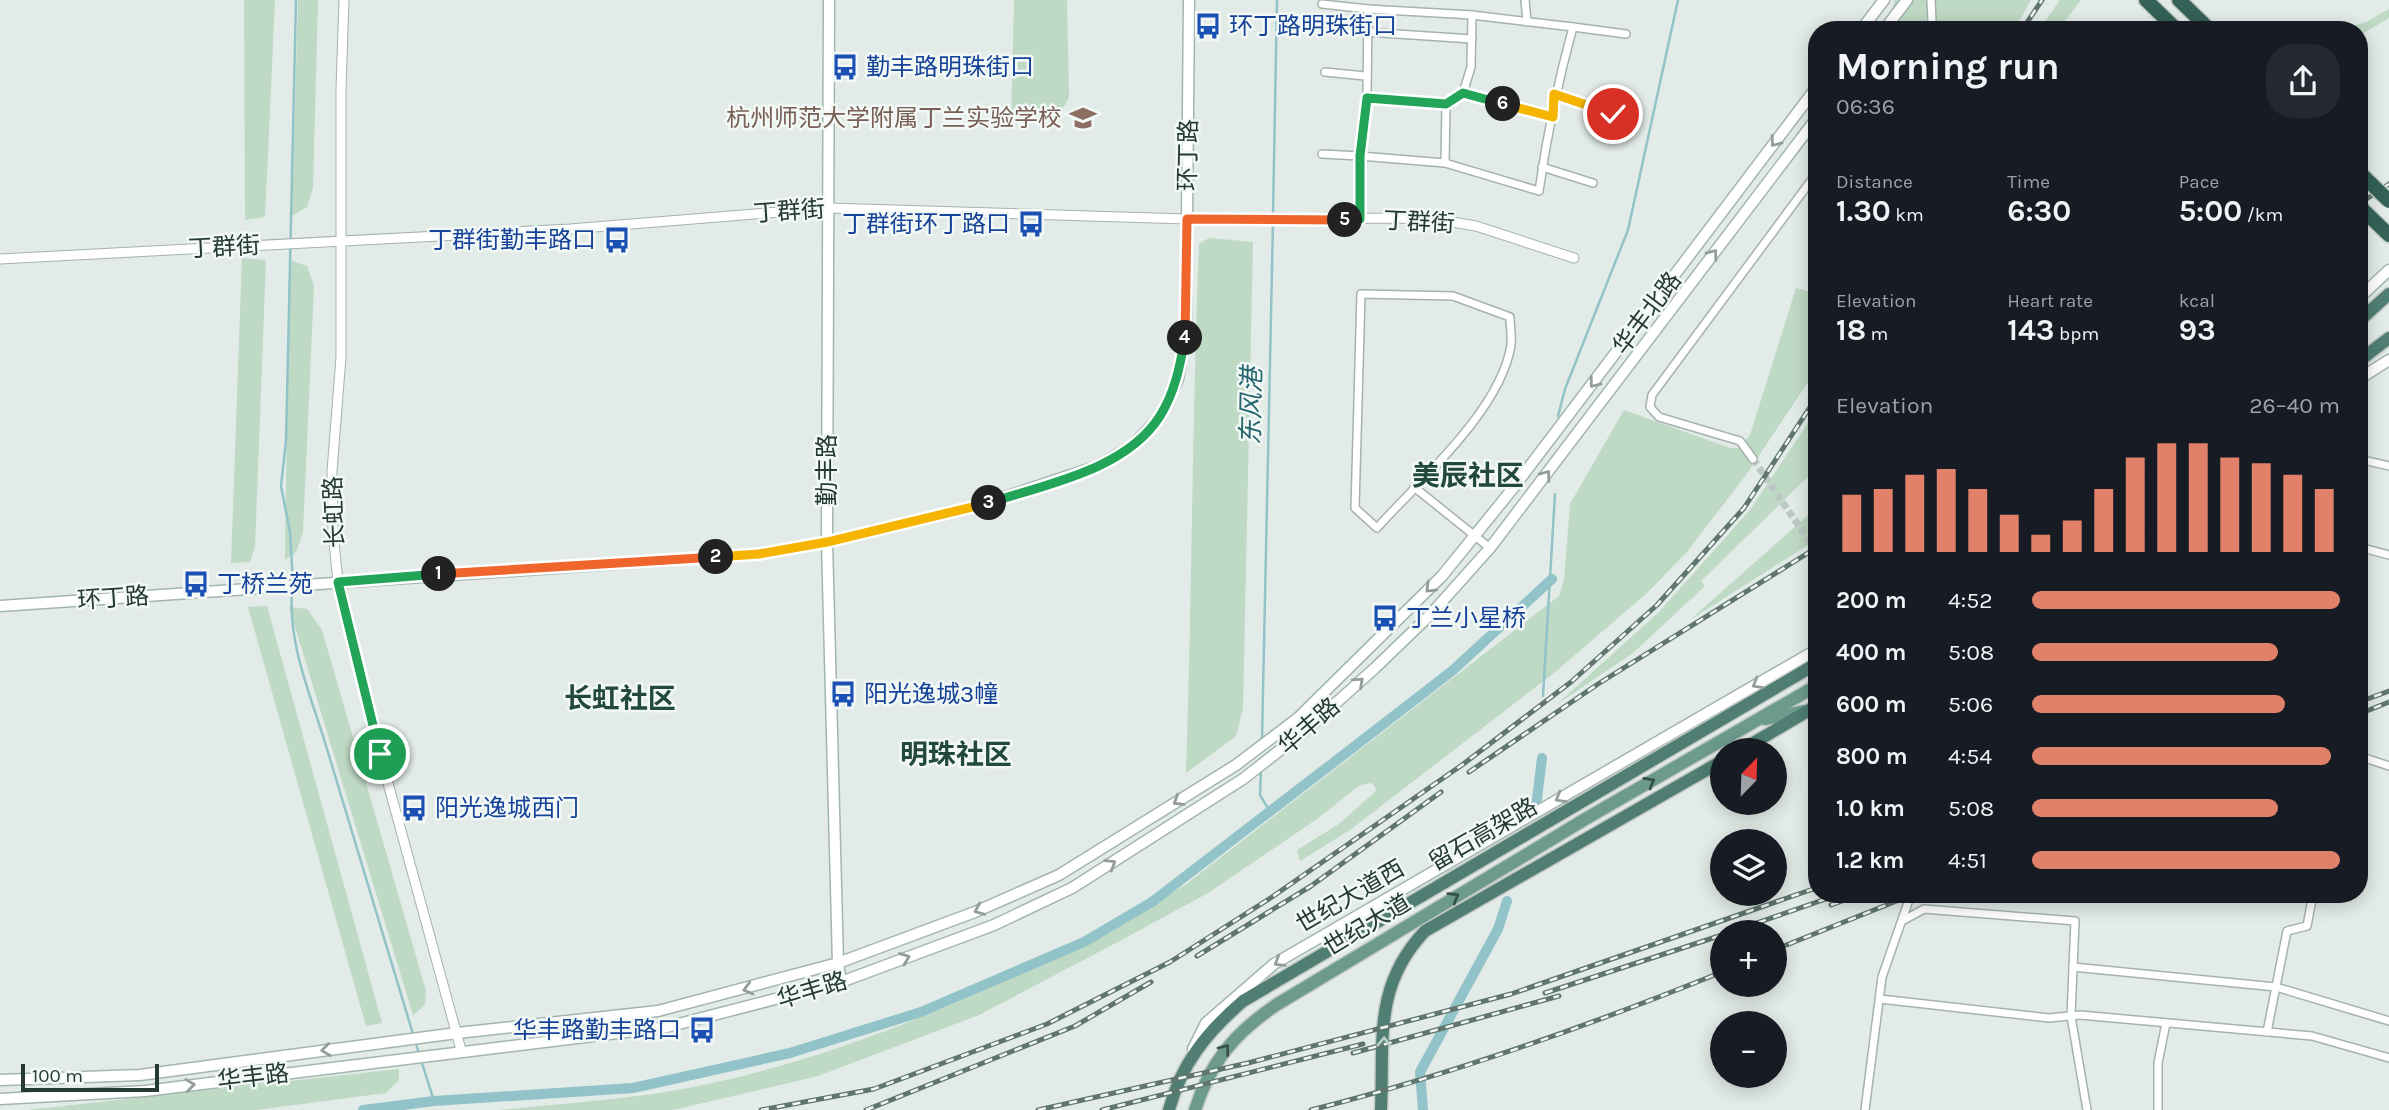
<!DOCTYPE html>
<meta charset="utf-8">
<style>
:root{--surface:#171b24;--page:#242831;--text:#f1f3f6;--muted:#9ea1a6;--accent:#e1816a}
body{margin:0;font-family:Karla,"Noto Sans SC",sans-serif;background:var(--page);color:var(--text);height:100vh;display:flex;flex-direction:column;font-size:26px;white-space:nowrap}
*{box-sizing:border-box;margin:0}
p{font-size:23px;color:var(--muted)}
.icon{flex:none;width:38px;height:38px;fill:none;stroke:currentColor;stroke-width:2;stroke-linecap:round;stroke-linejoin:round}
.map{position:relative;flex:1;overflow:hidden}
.drawer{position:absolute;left:1808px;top:21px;width:560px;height:882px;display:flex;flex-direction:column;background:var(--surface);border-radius:28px;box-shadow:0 4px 18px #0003}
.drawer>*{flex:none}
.needle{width:46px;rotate:23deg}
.controls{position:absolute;left:1710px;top:738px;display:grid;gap:14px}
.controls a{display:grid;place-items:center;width:77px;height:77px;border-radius:50%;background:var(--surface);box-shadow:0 4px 18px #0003;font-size:35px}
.scale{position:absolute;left:21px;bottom:18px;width:138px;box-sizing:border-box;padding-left:7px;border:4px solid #243a33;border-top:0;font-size:19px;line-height:24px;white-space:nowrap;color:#243a33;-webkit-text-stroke:5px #f2f8f5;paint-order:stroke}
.pin{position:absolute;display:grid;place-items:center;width:60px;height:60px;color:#fff;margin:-30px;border:4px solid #fff;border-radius:50%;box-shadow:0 2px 7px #0007}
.km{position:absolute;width:35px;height:35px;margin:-18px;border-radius:50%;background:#222;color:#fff;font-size:19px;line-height:35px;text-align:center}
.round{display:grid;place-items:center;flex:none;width:74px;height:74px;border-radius:28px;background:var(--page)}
.summary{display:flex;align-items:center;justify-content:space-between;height:119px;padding:0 28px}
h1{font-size:38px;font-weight:700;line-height:52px}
.metrics{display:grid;grid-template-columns:repeat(3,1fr);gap:10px;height:119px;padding:7px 28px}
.metrics div{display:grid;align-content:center}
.metrics b{font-size:30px;font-weight:700}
.metrics small{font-size:19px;font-weight:400}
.metrics p{font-size:19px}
.chart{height:196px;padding:14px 28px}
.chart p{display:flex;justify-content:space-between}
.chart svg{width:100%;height:126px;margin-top:7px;stroke:var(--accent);stroke-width:6}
ul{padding:0 28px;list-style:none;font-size:23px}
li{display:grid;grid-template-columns:112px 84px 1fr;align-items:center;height:52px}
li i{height:18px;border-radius:9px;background:var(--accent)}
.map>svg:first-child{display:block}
</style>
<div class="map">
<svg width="2389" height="1110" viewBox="0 0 2389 1110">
<rect width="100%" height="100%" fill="#e2ebe7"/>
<g fill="#bed9c4">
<polygon points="244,0 275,0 265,217 245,220"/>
<polygon points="298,0 318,0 313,188 307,207 292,216"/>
<path d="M1014,0H1067L1069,97C1060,120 1037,124 1018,110L1017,125H1011Z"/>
<polygon points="1895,0 2031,0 2014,30 1884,30"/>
<polygon points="2060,0 2081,0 2058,30 2039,30"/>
<polygon points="2389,9 2389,18 2359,36 2359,30 2341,30 2366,22"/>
<path d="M1209,238L1253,242L1243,708L1236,736L1186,773C1192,597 1192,421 1199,244Z"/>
<polygon points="242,258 266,260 255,547 250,562 231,563"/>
<polygon points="289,260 307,266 314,286 303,533 296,552 285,560"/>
<path d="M1796,288L1816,293V370L1746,475L1686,553L1647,593L1554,673L1350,830L1300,861L1297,850L1339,824L1377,790L1372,783L1360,785L1317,819L1208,893L1114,944L979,1015L818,1076L673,1110H499C550,1105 602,1101 653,1094C833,1067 1029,978 1185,885L1559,596L1564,580L1570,504L1624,410L1730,448H1740L1750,435Z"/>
<polygon points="1816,411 1816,430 1809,441 1816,446 1816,469 1701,581 1705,586 1633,653 1556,705 1659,612 1750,510"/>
<polygon points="1816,508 1816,540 1690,620"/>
<polygon points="267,606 382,1023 366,1026 248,607"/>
<polygon points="289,607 307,609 322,630 426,991 425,1005 413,1015"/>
<polygon points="399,1069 399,1080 386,1093 256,1110 28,1110"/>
</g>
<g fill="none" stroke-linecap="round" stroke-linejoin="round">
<g stroke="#91c3c9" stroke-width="2.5">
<polyline points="1273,214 1277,0"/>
<polyline points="1558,416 1565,389 1628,230 1678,0"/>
<polyline points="293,583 290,532 281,486 286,441 296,0"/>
<path d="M292,590C288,647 311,695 327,749C355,844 384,939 413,1034"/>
<polyline points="1543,696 1555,494"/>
<polyline points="1262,739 1273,221"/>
<polyline points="1261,770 1260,795 1269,810"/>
<polyline points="415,1040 419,1054"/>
<polyline points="421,1060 434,1101"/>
</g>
<g stroke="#91c3c9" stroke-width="10">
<polyline points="1536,807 1542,758"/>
<polyline points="363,1110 434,1101 633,1088 790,1053 921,1012 1084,942 1152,902 1355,746 1452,671 1552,579"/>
<polyline points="1423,1110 1420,1072 1498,929 1507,901"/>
</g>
<polyline stroke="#bcc8c3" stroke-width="7" stroke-dasharray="7 3.5" stroke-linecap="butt" points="1753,459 1816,551"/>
<g stroke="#a5b2ad" stroke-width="10">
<g id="minor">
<polyline points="1525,0 1527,22"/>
<polyline points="1322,4 1368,9"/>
<polyline points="1573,27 1626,34"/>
<polyline points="1926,30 1932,22 1931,0"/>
<polyline points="1367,32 1472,39"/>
<polyline points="1325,72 1365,76"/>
<polyline points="1463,93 1553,117"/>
<polyline points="1554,94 1613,114"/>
<polyline points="1367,98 1446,104"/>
<path d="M1322,154L1360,156L1367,98L1368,9L1472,15L1573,27C1558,81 1547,135 1539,191L1445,163L1360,156V219"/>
<polyline points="1445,163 1446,104 1463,93 1471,67 1472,15"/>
<polyline points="1542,167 1593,183"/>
<path d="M1361,294L1453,296L1510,317C1510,326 1512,336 1511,345C1501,410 1420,480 1377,528L1355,508Z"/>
<polyline points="1753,459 1740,441 1659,417 1650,407 1652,395 1816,174"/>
<polyline points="2359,459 2389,466"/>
<polyline points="1414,487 1490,548"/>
<polyline points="2359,547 2389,555"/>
<polyline points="2359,756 2389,766"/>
<polyline points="1902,921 1924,909 2075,921 2071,1016 2087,1110"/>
<polyline points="2073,967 2276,987 2389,1021"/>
<polyline points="1880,999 2049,1018 2080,1015 2312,1036 2389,1058"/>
<polyline points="2267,1032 2287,931 2307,926 2313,894"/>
<polyline points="1865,1110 1882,977 1911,894"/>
<polyline points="2158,1110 2158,1063 2166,1023"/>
</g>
</g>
<g stroke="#a5b2ad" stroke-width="11">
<g id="tertiary">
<polyline points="344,0 341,89 341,357 332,471 333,532 338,582 380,754 461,1050"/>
<polyline points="0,259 570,229 828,208 1187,219 1428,218 1476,226 1574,258"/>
</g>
</g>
<g stroke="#a2b5ae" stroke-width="13">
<g id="secondary">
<polyline points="829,0 827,542 838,963 841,982"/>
<polyline points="1861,30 1884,0"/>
<polyline points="1884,30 1907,0"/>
<polyline points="2359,298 2389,270"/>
<polyline points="2359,379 2389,360"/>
<polyline points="0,606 759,554 827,542 984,504 1098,466 1132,446 1160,417 1178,379 1186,331 1189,0"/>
<polyline points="1193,1049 1206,1023 1274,964 1816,650"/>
<polyline points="0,1080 140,1075 457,1033 658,1011 838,963 975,912 1059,875 1236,765 1298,718 1442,576 1514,487 1816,88"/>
<polyline points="0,1099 145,1091 667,1027 841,982 994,925 1072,888 1243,779 1307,729 1375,668 1431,614 1490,548 1816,119"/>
</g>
</g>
<g stroke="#c2c8c6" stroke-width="15">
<g id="primary">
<polyline points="1765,719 1806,711"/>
<path d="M1195,1110C1210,1062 1235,1033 1276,1005L1587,818L1816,686"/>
</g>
</g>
<g stroke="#c2c8c6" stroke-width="15">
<g id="trunk">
<polyline points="2359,321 2389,294"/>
<polyline points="2359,361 2389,338"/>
<polyline points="1740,751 1816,706"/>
<path d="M1169,1110C1181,1064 1207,1032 1243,1001L1816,664"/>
<path d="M1381,1110C1384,1040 1373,986 1425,931L1722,761"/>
</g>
</g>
<g stroke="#c2c8c6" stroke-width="17">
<g id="motorway">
<polyline points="2146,0 2177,30"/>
<polyline points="2179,0 2210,30"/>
<polyline points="2359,206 2389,235"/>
</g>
</g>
<use href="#minor" stroke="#fff" stroke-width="7"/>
<use href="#tertiary" stroke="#fff" stroke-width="9"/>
<use href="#secondary" stroke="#fff" stroke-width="10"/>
<use href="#primary" stroke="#6c9b8d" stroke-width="12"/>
<use href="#trunk" stroke="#507e72" stroke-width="12"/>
<use href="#motorway" stroke="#346257" stroke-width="14"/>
<g stroke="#5f756e" stroke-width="5">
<g id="rail">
<polyline points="2022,30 2042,0"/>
<polyline points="2359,204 2389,184"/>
<polyline points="2359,702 2389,691"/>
<polyline points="2359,714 2389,702"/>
<polyline points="1469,772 1598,684 1816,548"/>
<polyline points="1831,905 1861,894"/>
<polyline points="1728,933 1840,894"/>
<polyline points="1774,950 1914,894"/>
<polyline points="1197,956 1311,886 1441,792"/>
<polyline points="1545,993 1722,935"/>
<polyline points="1353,1053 1559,996"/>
<polyline points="761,1110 874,1089 1047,1024 1170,962 1272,897 1462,765 1571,682 1657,605 1744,508 1816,398"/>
<polyline points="866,1110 1075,1026 1151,982"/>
<polyline points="1038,1110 1248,1063 1511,994 1816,888"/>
<polyline points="1102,1110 1363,1044"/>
<path d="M1311,1110C1451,1075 1588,1026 1722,972"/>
</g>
</g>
<use href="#rail" stroke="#f2f8f5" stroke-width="2.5" stroke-dasharray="8" stroke-linecap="butt"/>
<g stroke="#c2c8c6" stroke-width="17" stroke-linecap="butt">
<polyline id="motorway-bridge" points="2359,172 2389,201"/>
</g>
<use href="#motorway-bridge" stroke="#346257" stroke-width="14"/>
</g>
<defs><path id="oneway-chevron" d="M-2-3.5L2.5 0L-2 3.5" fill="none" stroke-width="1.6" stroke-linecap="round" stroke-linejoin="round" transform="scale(1.75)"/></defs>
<g stroke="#929c99">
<use href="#oneway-chevron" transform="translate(1775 142) rotate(127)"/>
<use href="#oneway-chevron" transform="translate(1713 254) rotate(-53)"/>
<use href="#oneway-chevron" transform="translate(1594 383) rotate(127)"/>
<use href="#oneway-chevron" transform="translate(1546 475) rotate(-53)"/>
<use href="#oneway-chevron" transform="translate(1430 588) rotate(136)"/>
<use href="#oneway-chevron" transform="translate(1359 682) rotate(-42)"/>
<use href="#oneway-chevron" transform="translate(1757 684) rotate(150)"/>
<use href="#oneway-chevron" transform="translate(1560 798) rotate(150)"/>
<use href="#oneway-chevron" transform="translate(1178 801) rotate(148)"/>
<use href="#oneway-chevron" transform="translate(1111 864) rotate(-32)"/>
<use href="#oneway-chevron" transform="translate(979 910) rotate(157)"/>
<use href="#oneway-chevron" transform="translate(905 958) rotate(-21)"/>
<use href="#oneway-chevron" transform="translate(1279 962) rotate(148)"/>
<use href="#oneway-chevron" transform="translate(748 989) rotate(165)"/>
<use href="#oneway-chevron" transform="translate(326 1050) rotate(172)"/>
<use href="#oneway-chevron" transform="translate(190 1085) rotate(-7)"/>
</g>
<g stroke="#36524a">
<use href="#oneway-chevron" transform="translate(1650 782) rotate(-30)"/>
<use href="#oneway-chevron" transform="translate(1454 897) rotate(-31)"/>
<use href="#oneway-chevron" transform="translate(1225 1049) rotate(-52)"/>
</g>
<use stroke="#b9cdc7" href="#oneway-chevron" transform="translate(1384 1042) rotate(-87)"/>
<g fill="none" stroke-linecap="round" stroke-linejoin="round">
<g stroke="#fff" stroke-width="14">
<polyline id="split-1" points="380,754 338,582 439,574"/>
</g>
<g stroke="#fff" stroke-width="14">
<polyline id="split-2" points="439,574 716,557"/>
</g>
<g stroke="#fff" stroke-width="14">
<polyline id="split-3" points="716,557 759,554 827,542 989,503"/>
</g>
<g stroke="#fff" stroke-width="14">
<path id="split-4" d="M989,503C1046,484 1126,470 1160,416C1175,392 1180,366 1185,338"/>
</g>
<g stroke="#fff" stroke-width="14">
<polyline id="split-5" points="1185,338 1187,219 1345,220"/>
</g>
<g stroke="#fff" stroke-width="14">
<polyline id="split-6" points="1345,220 1360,219 1360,156 1367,98 1446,104 1463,93 1503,104"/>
</g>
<g stroke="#fff" stroke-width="14">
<polyline id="split-7" points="1503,104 1553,117 1554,94 1613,114"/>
</g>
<use href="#split-1" stroke="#22a559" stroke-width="9"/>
<use href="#split-2" stroke="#f0652b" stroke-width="9"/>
<use href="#split-3" stroke="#f5b400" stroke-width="9"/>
<use href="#split-4" stroke="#22a559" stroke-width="9"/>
<use href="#split-5" stroke="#f0652b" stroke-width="9"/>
<use href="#split-6" stroke="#22a559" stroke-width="9"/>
<use href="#split-7" stroke="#f5b400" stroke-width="9"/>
</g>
<defs>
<g id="bus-bare" transform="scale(2.1)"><path d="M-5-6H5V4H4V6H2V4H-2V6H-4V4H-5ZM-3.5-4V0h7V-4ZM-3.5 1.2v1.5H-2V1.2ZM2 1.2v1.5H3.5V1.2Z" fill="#1a4fb4" stroke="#f2f8f5" stroke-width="2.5" paint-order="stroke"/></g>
<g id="school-bare" transform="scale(2.1)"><path d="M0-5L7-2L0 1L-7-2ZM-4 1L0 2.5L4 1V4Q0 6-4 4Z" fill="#8d6e63" stroke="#f2f8f5" stroke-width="2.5" paint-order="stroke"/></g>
</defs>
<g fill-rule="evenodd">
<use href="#bus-bare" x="1208" y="26"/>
<use href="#bus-bare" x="845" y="67"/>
<use href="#school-bare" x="1083" y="118"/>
<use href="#bus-bare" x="1031" y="224"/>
<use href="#bus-bare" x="617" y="240"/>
<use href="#bus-bare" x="196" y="584"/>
<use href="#bus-bare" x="1385" y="618"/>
<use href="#bus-bare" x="843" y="694"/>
<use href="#bus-bare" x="414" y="808"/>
<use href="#bus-bare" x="702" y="1030"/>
</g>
<g text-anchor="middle" stroke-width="5" stroke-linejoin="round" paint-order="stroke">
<g font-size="24" fill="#164399" stroke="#f2f8f5" text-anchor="start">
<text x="1229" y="34">环丁路明珠街口</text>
<text x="866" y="75">勤丰路明珠街口</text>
<text x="1010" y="232" text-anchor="end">丁群街环丁路口</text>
<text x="596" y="248" text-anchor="end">丁群街勤丰路口</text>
<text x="217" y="592">丁桥兰苑</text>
<text x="1406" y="626">丁兰小星桥</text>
<text x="864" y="702">阳光逸城3幢</text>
<text x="435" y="816">阳光逸城西门</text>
<text x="681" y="1038" text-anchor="end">华丰路勤丰路口</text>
</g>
<g font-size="24" fill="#785e54" stroke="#f2f8f5" text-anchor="end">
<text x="1062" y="126">杭州师范大学附属丁兰实验学校</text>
</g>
<g font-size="24" fill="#243a33" stroke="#f2f8f5">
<text transform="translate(1188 155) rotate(-89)" y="8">环丁路</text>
<text transform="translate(789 211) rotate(-4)" y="8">丁群街</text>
<text transform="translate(1419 222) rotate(3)" y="8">丁群街</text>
<text transform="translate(224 247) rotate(-3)" y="8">丁群街</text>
<text transform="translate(1647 313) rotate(-53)" y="8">华丰北路</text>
<text transform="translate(827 470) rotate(-90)" y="8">勤丰路</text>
<text transform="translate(334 512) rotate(-92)" y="8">长虹路</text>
<text transform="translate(113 598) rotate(-4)" y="8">环丁路</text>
<text transform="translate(1309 726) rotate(-41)" y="8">华丰路</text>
<text transform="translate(1483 834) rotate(-30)" y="8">留石高架路</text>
<text transform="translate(1350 896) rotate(-30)" y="8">世纪大道西</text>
<text transform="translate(1367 925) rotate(-31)" y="8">世纪大道</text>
<text transform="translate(812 990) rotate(-17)" y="8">华丰路</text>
<text transform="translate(253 1077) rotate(-7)" y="8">华丰路</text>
</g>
<g font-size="26" font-style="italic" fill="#26666e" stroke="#f2f8f5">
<text transform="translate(1251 406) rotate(-89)" y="9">东风港</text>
</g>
<g font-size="28" font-weight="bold" fill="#23493e" stroke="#f2f8f5">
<text x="1468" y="485">美辰社区</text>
<text x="620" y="708">长虹社区</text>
<text x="956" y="764">明珠社区</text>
</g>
</g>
</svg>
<div class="controls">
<a><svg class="needle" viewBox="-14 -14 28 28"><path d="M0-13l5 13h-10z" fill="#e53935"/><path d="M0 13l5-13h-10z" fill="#9ea1a6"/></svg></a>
<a><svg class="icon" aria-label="layers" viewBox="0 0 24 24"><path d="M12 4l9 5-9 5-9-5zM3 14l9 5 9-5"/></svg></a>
<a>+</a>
<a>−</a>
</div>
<div class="scale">100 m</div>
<div class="pin" style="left:380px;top:754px;background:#1e9e55"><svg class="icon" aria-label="arrive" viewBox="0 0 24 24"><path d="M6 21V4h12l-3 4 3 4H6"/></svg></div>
<div class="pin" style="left:1613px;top:114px;background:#d93025"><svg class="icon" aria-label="check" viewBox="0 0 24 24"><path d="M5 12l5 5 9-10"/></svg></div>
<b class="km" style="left:439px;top:574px">1</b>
<b class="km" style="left:716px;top:557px">2</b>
<b class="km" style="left:989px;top:503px">3</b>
<b class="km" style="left:1185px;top:338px">4</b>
<b class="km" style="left:1345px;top:220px">5</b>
<b class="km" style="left:1503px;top:104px">6</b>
<section class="drawer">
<div class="summary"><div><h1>Morning run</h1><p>06:36</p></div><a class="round"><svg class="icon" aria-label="share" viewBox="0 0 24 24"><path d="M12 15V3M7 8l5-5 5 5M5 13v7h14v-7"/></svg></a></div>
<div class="metrics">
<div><p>Distance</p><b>1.30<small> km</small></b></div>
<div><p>Time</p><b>6:30</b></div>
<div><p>Pace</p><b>5:00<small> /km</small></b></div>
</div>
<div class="metrics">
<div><p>Elevation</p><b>18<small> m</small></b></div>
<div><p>Heart rate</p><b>143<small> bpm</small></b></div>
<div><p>kcal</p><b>93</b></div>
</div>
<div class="chart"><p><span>Elevation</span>26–40 m</p>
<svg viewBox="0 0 160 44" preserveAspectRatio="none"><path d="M5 44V24M15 44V22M25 44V17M35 44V15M45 44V22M55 44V31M65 44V38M75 44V33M85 44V22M95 44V11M105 44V6M115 44V6M125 44V11M135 44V13M145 44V17M155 44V22"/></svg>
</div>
<ul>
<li><b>200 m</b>4:52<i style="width:100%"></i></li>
<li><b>400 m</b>5:08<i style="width:80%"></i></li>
<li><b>600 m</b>5:06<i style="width:82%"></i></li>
<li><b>800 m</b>4:54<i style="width:97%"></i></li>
<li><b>1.0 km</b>5:08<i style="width:80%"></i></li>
<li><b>1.2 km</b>4:51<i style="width:100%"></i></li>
</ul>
</section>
</div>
